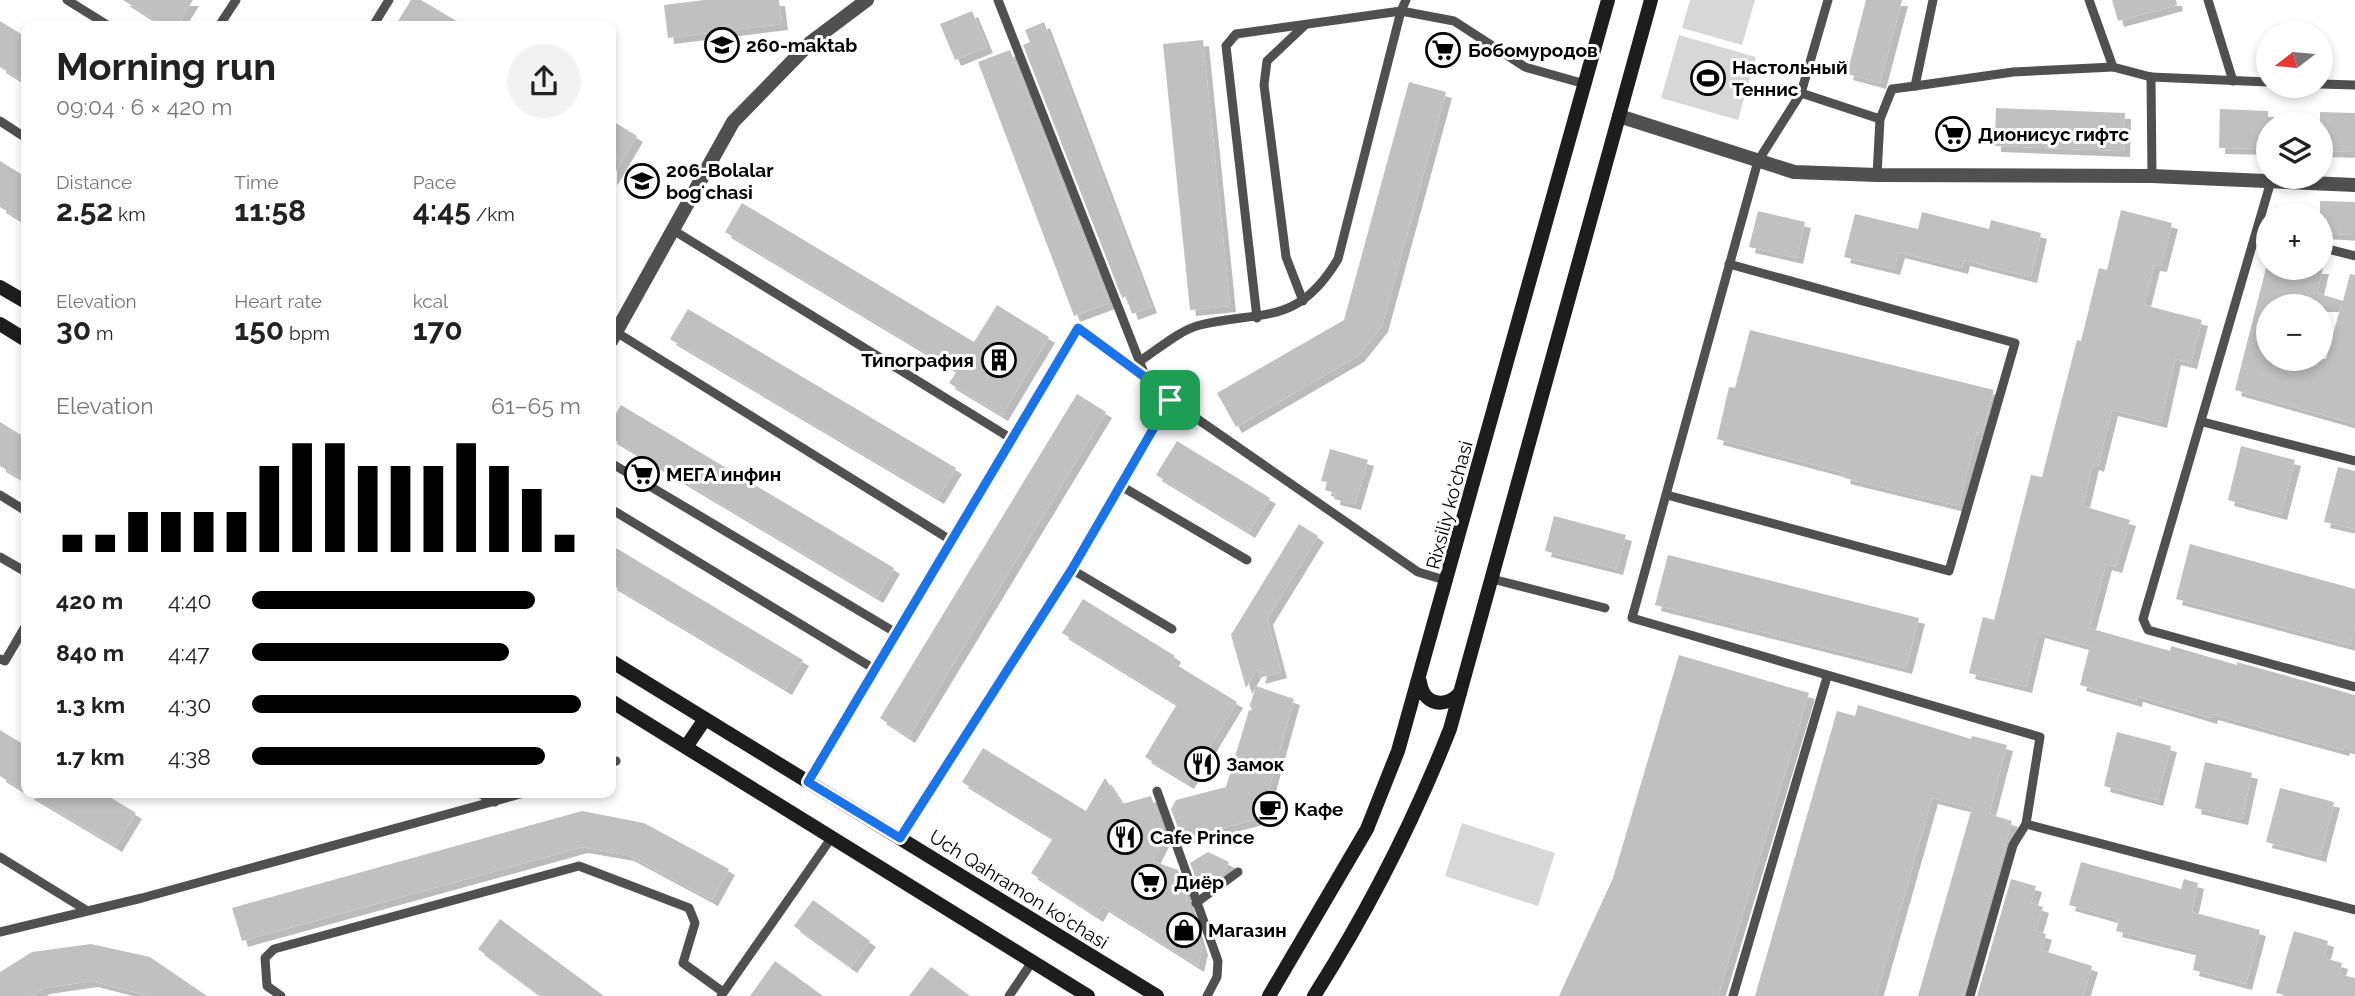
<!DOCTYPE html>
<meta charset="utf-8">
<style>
:root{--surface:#fff;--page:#f2f2f2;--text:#222;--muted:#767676;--accent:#000}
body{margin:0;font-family:Raleway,sans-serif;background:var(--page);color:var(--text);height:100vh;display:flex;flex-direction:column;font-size:26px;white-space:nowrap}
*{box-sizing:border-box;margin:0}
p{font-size:23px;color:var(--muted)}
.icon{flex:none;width:38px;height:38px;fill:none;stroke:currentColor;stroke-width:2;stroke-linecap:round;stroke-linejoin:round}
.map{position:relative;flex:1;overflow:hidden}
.details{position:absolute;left:21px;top:21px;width:595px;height:777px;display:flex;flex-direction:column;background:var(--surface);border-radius:14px;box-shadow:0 4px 10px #0003}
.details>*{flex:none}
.needle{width:46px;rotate:254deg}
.controls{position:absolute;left:2256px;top:21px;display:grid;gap:14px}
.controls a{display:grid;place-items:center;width:77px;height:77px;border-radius:50%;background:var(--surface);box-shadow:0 4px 10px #0003;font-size:35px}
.pin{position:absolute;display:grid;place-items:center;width:60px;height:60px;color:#fff;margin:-30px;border-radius:14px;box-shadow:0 4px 10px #0006}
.round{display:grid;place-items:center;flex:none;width:74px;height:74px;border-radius:37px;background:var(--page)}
.head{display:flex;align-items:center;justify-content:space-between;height:119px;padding:0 35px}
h1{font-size:38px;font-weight:700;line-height:52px}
.stats{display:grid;grid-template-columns:repeat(3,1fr);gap:10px;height:119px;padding:7px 35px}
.stats div{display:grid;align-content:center}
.stats b{font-size:30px;font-weight:700}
.stats small{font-size:19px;font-weight:400}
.stats p{font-size:19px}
.chart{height:196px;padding:14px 35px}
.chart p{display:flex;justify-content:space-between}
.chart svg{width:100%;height:126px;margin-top:7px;stroke:var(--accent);stroke-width:6}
ul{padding:0 35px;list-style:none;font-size:23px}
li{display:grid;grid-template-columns:112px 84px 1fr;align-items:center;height:52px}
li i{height:18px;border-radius:9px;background:var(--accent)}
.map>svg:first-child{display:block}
</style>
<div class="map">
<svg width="2355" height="996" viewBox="0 0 2355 996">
<defs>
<filter id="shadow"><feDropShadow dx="6" dy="6" stdDeviation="0" flood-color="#0004"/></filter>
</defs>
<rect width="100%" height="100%" fill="#fff"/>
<g fill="#d7d7d7">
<polygon points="1690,0 1755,0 1742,45 1682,28"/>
<polygon points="1679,35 1756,57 1738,120 1661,98"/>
<polygon points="1462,823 1555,853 1538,906 1445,876"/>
</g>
<g fill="#c0c0c0" fill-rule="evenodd" filter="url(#shadow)">
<polygon points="123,0 193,0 177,26 164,26"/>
<polygon points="411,0 421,0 465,26 395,26"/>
<polygon points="704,0 779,0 782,24 668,38 664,5"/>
<polygon points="1866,0 1902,0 1880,83 1847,74"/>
<polygon points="2112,0 2176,0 2177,5 2118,21"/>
<polygon points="972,11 987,47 955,60 940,24"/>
<polygon points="0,21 26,37 26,83 0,67"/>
<polygon points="1044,22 1151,307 1132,314 1126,296 1122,298 1023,45 1030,42 1025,30"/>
<polygon points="1203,40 1230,306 1190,310 1163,44"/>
<polygon points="1010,50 1109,303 1074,316 978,62"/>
<polygon points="1409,82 1446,92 1382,326 1358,356 1236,427 1217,393 1344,320"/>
<polygon points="1996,108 2125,113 2124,151 1995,146"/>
<polygon points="2220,109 2268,111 2268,149 2219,148"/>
<polygon points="2320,112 2355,113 2355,152 2320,151"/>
<polygon points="611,120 637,136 611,180"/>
<polygon points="0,161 26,177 26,223 0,207"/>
<polygon points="2320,201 2355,202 2355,235 2320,233"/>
<polygon points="742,203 974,342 997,305 1049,337 1002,415 949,383 957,371 725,232"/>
<polygon points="2121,210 2172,223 2161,266 2154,265 2144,305 2202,320 2191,363 2175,359 2161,422 2112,410 2098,466 2093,464 2083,506 2130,520 2116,567 2106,564 2089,628 2170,651 2171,646 2237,665 2237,662 2355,695 2355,750 2344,747 2343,750 2212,714 2211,718 2137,696 2136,701 2080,685 2090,646 2039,632 2026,687 1969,673 1983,617 1994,620 2031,475 2042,477 2077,340 2081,341 2099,268 2107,270"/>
<polygon points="1758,211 1805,222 1797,258 1749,247"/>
<polygon points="1922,212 1989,229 1991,220 2041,233 2031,277 1964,260 1962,268 1899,252 1894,269 1844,257 1855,214 1918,229"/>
<path d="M2266,268H2323L2317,293L2343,301L2350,274L2355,275V424L2235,390ZM2268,306H2341L2326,359H2268Z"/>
<polygon points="688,309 956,468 938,498 670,339"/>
<polygon points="1750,330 1994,390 1982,433 1977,432 1959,506 1844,478 1845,473 1717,439 1729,387 1735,388"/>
<polygon points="1077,394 1106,412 909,737 880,718"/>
<polygon points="621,405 894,568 877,597 611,438 611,422"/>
<polygon points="0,422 26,438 26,481 0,466"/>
<polygon points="1177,441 1270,498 1249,532 1156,475"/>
<polygon points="2241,446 2295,460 2281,514 2228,500"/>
<polygon points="1330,449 1368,460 1355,504 1334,499 1335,493 1325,490 1327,482 1321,481"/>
<polygon points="2338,467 2355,471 2355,529 2324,522"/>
<polygon points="1554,516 1626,535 1617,569 1545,551"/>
<polygon points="1299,524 1318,536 1267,619 1281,672 1259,678 1261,671 1257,669 1246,688 1231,635"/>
<polygon points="2190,544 2355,589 2355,624 2350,645 2176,599"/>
<polygon points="611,545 803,660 786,689 611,584"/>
<polygon points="1668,555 1919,618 1906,668 1655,605"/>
<polygon points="1083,599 1175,656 1172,662 1237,702 1188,783 1145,757 1177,704 1062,633"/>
<polygon points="1679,655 1809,693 1718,996 1559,996 1613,878"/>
<polygon points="1256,686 1294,699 1261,818 1187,837 1180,833 1171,809 1176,800 1226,787 1249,710 1252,711 1250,705"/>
<polygon points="1858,705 1971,739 1972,736 2007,745 1989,814 2012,821 1963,996 1918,996 1972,808 1932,798 1876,996 1755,996 1837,711 1855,716"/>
<polygon points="0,730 26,746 26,792 0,776"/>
<polygon points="2117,732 2171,746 2157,800 2104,786"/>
<polygon points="983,748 1086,811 1105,778 1122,804 1151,796 1165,837 1153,861 1178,870 1202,949 1198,966 1103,906 1097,916 1031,873 1053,838 962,782"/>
<polygon points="2205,762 2252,773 2242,819 2195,808"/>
<polygon points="2280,788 2334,802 2320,856 2266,842"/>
<polygon points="27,793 103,793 136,813 116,846"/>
<polygon points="582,811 644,823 729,869 712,900 628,855 582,847 242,941 232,908"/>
<polygon points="1208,852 1229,862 1222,875 1200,889 1190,863"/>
<polygon points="2081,862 2181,889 2184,879 2198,883 2192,912 2260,930 2246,984 2193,970 2197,951 2116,931 2119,919 2069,905"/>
<polygon points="2011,879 2036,886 2031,903 2043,907 2036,931 2046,934 2041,950 2092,966 2083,996 1977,996"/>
<polygon points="813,900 870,941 851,967 794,926"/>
<polygon points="500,919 604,996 541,996 478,949"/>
<polygon points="2294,931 2328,941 2324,958 2342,963 2339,974 2355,978 2355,996 2288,996 2276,993"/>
<polygon points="91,944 150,957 207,996 150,996 92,981 44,988 31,996 0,996 0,972 32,952"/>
<polygon points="775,961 823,996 750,996"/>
<polygon points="931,967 970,996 909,996"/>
</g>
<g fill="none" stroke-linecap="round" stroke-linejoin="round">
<g stroke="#505050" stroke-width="9">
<polyline points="67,0 109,26"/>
<polyline points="998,0 1146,378 1170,400 1418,572 1448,581"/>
<polyline points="1828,0 1801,93 1880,119"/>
<polyline points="2089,0 2113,67 2151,77 2268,82"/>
<polyline points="2208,0 2233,81"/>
<polyline points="219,26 236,0"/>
<polyline points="373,26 389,0"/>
<polyline points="2151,77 2152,176"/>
<polyline points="2320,84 2355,85"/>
<polyline points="1915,86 2013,72 2113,67"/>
<polyline points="1801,93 1758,161 1632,618 2040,737 2026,824 2355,910"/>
<polyline points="0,121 26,138"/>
<polyline points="1877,175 1880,119 1892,89 1915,86 1933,0"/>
<polyline points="2271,181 2143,619 2148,630 2355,687"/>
<polyline points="673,230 1012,439"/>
<polyline points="2257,231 2268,234"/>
<polyline points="2320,247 2355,256"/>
<polyline points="1303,301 1286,257 1264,85 1267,61 1304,26"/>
<polyline points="1257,318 1226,46 1236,34 1401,11 1406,0"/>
<polyline points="616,332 952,541"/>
<path d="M1140,361C1157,350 1180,330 1200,325C1264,310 1298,326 1338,259L1401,11L1454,21L1525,67L1585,84"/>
<polyline points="2203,422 2355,461"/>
<polyline points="611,463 898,634"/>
<polyline points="1121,486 1247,560"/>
<polyline points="0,495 26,511"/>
<polyline points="1667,495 1949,571 2015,343 1729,264"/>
<polyline points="611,509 876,670"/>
<polyline points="0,557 26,572"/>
<polyline points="1071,569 1172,629"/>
<polyline points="1492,579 1605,608"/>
<polyline points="0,659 5,661 26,625"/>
<polyline points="611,763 616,761"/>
<polyline points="808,781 1078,328 1145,377"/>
<polyline points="1157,791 1218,961 1217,977 1207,996"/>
<polyline points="479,793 495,802"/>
<polyline points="900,838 1071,569 1170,400"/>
<polyline points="0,857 86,910"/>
<polyline points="1196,903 1238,872"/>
<polyline points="0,932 142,898 524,793"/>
<polyline points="281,996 267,986 265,958 274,949 579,866 689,908 695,923 683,963 723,992"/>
<polyline points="721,996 832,837"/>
<polyline points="1009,996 1032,962"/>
<polyline points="1733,996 1827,677"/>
<polyline points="1970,996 2013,845 2026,824"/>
</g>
<g stroke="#505050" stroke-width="14">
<polyline points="1619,116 1794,172 1877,175 2152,176 2355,185"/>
<polyline points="611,341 733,122 811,42 867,0"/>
</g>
<g stroke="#1d1d1d" stroke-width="14">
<polyline points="0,287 26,302"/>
<polyline points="0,324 26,340"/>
<polyline points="611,661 1157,996"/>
<path d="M1420,682C1423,705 1445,709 1460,693"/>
<polyline points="611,701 1088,996"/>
<polyline points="686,747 705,719"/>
<polyline points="1269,996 1367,829 1398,751 1608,0"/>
<path d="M1314,996C1368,911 1413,823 1450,729L1651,0"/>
</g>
</g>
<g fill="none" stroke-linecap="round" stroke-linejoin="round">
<g stroke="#fff" stroke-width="14">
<polygon id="route" points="1078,328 1146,378 1170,400 1072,569 900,838 808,782"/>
</g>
<use href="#route" stroke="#1a73e8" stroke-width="9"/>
</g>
<defs>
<g id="school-ring" transform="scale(1.75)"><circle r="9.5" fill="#fff" stroke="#000" stroke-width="1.5"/><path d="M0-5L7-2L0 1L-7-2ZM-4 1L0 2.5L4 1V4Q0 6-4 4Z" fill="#000"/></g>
<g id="supermarket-ring" transform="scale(1.75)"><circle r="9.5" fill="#fff" stroke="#000" stroke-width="1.5"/><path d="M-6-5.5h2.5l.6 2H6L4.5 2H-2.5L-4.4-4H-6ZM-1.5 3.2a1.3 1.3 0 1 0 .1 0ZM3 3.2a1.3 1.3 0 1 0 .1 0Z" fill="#000"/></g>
<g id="stadium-ring" transform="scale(1.75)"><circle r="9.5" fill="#fff" stroke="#000" stroke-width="1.5"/><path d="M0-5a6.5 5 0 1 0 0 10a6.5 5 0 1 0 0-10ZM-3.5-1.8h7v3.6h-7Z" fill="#000"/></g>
<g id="building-ring" transform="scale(1.75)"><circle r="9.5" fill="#fff" stroke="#000" stroke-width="1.5"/><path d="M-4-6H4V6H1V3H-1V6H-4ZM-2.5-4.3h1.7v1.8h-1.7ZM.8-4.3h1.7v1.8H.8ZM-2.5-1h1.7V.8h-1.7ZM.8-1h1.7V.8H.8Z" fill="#000"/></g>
<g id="restaurant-ring" transform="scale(1.75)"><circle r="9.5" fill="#fff" stroke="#000" stroke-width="1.5"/><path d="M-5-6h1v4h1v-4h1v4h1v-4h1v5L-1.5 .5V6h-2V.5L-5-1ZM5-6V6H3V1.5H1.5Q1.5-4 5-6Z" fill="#000"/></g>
<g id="cafe-ring" transform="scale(1.75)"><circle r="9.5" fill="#fff" stroke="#000" stroke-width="1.5"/><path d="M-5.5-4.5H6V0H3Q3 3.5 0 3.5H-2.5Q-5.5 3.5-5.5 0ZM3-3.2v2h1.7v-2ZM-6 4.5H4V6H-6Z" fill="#000"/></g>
<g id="shop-ring" transform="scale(1.75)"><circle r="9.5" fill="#fff" stroke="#000" stroke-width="1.5"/><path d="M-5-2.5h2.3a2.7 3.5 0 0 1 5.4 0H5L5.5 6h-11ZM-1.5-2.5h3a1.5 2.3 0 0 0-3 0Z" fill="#000"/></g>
</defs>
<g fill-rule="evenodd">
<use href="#school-ring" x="722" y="45"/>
<use href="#supermarket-ring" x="1443" y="50"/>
<use href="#stadium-ring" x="1708" y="78"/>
<use href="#supermarket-ring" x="1953" y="134"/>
<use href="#school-ring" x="642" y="181"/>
<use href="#building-ring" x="999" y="360"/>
<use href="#supermarket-ring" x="642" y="474"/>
<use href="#restaurant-ring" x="1202" y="764"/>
<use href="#cafe-ring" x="1270" y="809"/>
<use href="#restaurant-ring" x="1125" y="837"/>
<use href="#supermarket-ring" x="1149" y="882"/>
<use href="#shop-ring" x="1184" y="930"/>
</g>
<g text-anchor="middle" stroke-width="6" stroke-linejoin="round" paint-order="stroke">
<g font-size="19" font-weight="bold" fill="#000" stroke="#fff" text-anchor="start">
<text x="746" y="52">260-maktab</text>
<text x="1468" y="57">Бобомуродов</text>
<text x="1732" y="74">Настольный<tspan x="1732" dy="22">Теннис</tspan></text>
<text x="1978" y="141">Дионисус гифтс</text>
<text x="666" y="177">206-Bolalar<tspan x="666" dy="22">bogʻchasi</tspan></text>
<text x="974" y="367" text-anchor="end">Типография</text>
<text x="666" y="481">МЕГА инфин</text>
<text x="1226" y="771">Замок</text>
<text x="1294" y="816">Кафе</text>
<text x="1150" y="844">Cafe Prince</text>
<text x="1174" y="889">Диёр</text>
<text x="1208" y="937">Магазин</text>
</g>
<g font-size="19" fill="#000" stroke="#fff">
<text transform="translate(1449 505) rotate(-75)" y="7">Rixsiliy ko'chasi</text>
<text transform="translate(1019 889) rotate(32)" y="7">Uch Qahramon ko'chasi</text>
</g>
</g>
</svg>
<div class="controls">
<a><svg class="needle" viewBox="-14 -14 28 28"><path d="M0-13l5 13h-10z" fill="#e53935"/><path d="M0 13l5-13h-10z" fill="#767676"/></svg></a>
<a><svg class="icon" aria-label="layers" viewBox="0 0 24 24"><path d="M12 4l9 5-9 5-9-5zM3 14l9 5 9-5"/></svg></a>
<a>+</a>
<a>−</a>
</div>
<div class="pin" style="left:1170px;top:400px;background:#1e9e55"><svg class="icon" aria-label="arrive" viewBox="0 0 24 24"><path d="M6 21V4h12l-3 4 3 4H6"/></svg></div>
<section class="details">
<div class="head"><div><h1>Morning run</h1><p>09:04 · 6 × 420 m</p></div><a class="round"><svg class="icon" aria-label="share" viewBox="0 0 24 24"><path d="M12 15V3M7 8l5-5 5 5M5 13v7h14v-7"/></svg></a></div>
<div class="stats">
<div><p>Distance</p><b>2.52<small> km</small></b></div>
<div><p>Time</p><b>11:58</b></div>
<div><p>Pace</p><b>4:45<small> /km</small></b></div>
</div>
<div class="stats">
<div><p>Elevation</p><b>30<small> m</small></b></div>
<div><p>Heart rate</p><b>150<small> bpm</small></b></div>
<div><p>kcal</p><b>170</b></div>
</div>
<div class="chart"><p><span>Elevation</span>61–65 m</p>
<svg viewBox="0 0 160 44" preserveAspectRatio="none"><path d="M5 44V38M15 44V38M25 44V30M35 44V30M45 44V30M55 44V30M65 44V14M75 44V6M85 44V6M95 44V14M105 44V14M115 44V14M125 44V6M135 44V14M145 44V22M155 44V38"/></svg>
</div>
<ul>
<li><b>420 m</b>4:40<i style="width:86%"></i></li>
<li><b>840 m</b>4:47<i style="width:78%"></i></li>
<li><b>1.3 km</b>4:30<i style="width:100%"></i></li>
<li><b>1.7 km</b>4:38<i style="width:89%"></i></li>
</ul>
</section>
</div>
